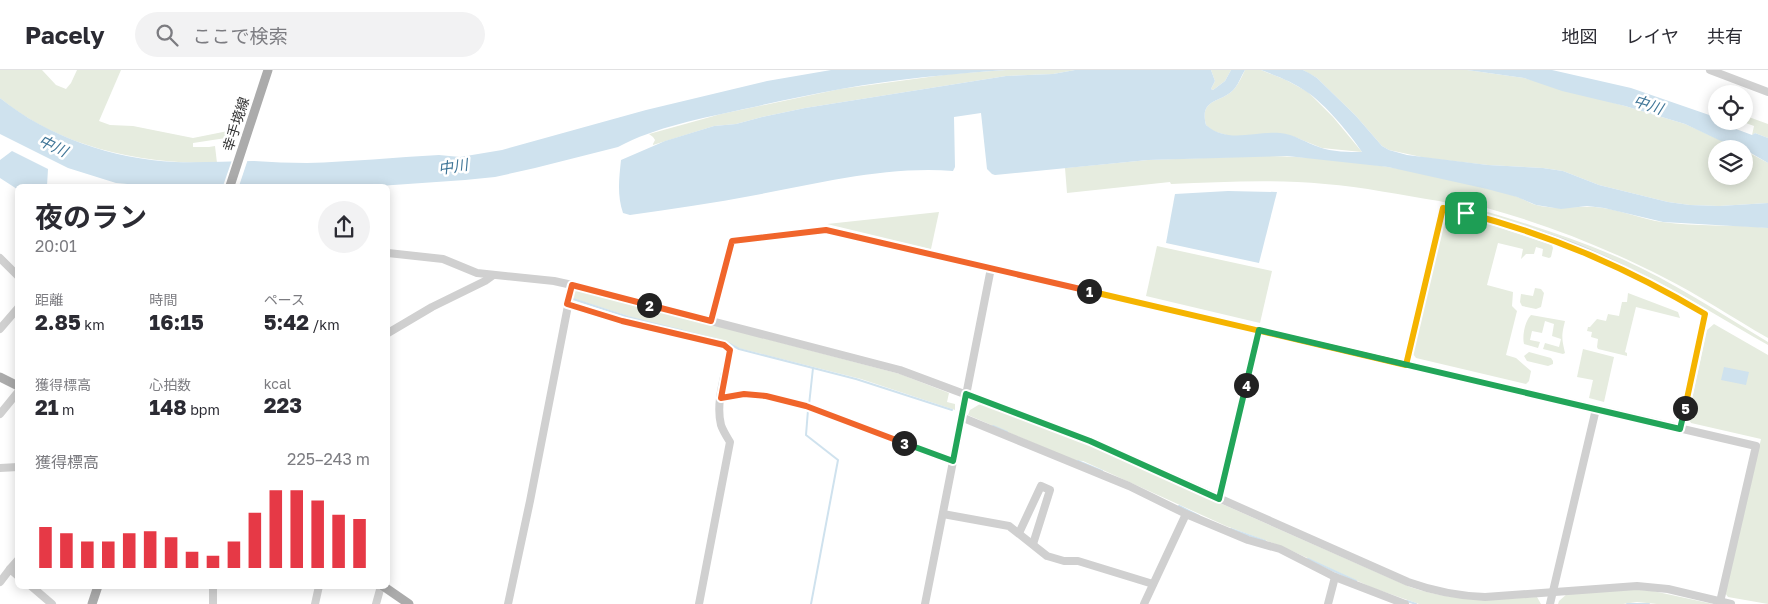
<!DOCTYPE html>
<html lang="ja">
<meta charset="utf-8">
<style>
:root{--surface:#fff;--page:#f2f2f3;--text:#2b2b33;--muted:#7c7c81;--line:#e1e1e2;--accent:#e63946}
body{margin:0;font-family:"Golos Text","Noto Sans JP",sans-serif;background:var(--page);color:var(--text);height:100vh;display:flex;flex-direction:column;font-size:19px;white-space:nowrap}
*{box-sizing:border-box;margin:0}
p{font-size:16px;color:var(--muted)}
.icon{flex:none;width:28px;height:28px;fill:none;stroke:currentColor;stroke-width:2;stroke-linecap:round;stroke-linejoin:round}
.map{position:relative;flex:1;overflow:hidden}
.details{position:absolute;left:15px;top:114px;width:375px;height:405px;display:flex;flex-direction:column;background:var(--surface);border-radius:8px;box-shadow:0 2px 12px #0003}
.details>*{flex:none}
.fabs{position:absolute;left:1708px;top:15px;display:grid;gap:10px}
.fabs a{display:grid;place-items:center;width:45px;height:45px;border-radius:50%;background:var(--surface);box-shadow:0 2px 12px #0003;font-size:25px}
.pin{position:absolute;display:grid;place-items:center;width:42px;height:42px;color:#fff;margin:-21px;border-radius:10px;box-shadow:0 2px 8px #0006}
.km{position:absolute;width:25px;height:25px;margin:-12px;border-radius:50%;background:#222;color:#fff;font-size:14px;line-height:25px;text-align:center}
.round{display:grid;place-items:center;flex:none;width:52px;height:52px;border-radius:26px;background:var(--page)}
.overview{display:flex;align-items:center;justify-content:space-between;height:85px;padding:0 20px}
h1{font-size:28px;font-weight:700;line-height:38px}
.stats{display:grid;grid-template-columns:repeat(3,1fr);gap:8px;height:85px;padding:5px 20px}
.stats div{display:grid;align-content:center}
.stats b{font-size:21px;font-weight:700}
.stats small{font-size:14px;font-weight:400}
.stats p{font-size:14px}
.chart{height:140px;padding:10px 20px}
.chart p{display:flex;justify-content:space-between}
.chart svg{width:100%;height:90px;margin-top:5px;stroke:var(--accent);stroke-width:6}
header{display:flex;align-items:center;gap:30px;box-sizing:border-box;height:70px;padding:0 25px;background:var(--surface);border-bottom:1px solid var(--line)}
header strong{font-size:24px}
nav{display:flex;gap:28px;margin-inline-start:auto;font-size:18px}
.search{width:350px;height:45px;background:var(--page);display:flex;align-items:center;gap:12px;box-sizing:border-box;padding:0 18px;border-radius:28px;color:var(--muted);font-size:19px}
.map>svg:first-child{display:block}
</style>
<header>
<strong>Pacely</strong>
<div class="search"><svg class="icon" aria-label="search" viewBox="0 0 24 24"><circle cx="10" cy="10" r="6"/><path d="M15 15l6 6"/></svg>ここで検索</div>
<nav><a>地図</a><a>レイヤ</a><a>共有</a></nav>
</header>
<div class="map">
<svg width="1768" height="534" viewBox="0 0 1768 534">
<rect width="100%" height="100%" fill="#fff"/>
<g fill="#e6ecdf">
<path d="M0,0H42L56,15L66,19L71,13L77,0H121L99,51L110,55L133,56L193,68L238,59L239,66L193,73V77H209L215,76L217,93C141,94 60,78 0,28Z"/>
<polygon points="1006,0 1075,0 1053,4 1006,6 805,38 762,47 736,54 714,56 653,75 653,74 655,70 653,67 649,64 721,44 840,19 951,4"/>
<polygon points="1211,0 1231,0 1225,11 1213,20 1211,19 1215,11"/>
<path d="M1245,0H1261L1286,10L1308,22L1333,47L1362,82L1322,78L1292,66L1233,67L1213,61L1206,55C1199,27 1222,34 1235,18C1239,13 1242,6 1245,0Z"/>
<polygon points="1303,0 1467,0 1524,8 1625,36 1685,54 1741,79 1716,79 1716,106 1744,106 1744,80 1768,93 1768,133 1719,136 1690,135 1668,132 1599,115 1563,101 1543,98 1488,95 1426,88 1389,80 1382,76 1356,46 1317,8"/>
<polygon points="1746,46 1768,54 1768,68 1755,63 1752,65 1754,56 1743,52"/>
<path d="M1261,86C1344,86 1436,103 1515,126C1522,128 1529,133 1536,135C1558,141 1581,134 1603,138C1623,141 1642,149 1662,152C1697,157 1733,154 1768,158V268C1733,248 1699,225 1663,207C1595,172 1522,145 1447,128L1446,130C1506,147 1564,164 1622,189C1673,212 1720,243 1768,272V275C1729,253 1691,229 1652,209C1589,176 1517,150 1447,135L1448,133L1439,131C1401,125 1363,117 1325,114C1274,109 1222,112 1171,114L1170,112L1067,123L1065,98L1148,90Z"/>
<polygon points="939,142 931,179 827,154"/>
<polygon points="1450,144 1495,156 1552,175 1553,178 1551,187 1549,188 1542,186 1543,179 1536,177 1534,184 1526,184 1521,189 1523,179 1498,173 1487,215 1513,222 1512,236 1517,241 1506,285 1516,288 1531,301 1529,311 1526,314 1416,288 1413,284 1445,147"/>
<polygon points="1157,176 1272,201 1260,253 1146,226"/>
<polygon points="1535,218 1541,219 1544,223 1541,237 1536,239 1522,236 1520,232 1521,224 1533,226"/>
<polygon points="576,219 900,304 949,323 947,332 955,334 955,340 861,309 738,278 725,271 634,248 572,228 573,222"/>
<polygon points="1628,223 1678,242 1680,248 1636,237 1625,282 1627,283 1627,286 1598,279 1597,277 1598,269 1591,267 1592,262 1587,261 1588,257 1590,257 1597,249 1606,251 1608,244 1619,246 1622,232 1627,232"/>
<path d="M1531,245L1565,251C1561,267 1562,269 1565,283L1563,284L1543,279L1545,273L1559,277L1561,269L1552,266L1554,254L1545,251L1542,263L1532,261L1530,270L1540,272L1538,278L1524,274C1522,266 1525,251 1531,245Z"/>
<polygon points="1714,254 1768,285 1768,534 1728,527 1725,523 1761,369 1691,353 1688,348 1707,260"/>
<polygon points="1583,279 1614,287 1604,332 1589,328 1593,310 1577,307"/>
<polygon points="1529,282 1551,288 1553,291 1553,294 1548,296 1527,291 1524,286"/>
<path d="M980,334L1084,373L1410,517C1454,532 1491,530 1537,527L1541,534H1419L1373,518L1281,476L1226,456L1083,391L1073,390L968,345L970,340Z"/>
<polygon points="1628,519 1653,521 1713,534 1657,534 1637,532 1623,534 1558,534 1559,531 1567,524"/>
</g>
<g fill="#cfe2ee">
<path d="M831,0H1006C951,4 895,9 841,19C808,25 776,32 744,39C703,48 655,57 618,77L535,98L495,107L465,110L379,116H151L116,113L68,98L0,64V28C48,67 113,89 175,92C201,93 227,91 254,91C272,92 289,93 307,93C351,92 395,87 439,85L460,87L502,80L646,40L767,11Z"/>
<path d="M1075,0H1211L1215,11L1211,19L1213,20L1225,11L1231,0H1245C1241,6 1239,13 1235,18C1222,34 1199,27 1206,55C1228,74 1253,61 1280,63C1294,64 1306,73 1319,77C1332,82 1349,82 1362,82C1351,65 1324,33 1307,22C1293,12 1277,6 1261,0H1303L1309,3L1317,8L1356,46L1382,76L1389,80L1407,85L1488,95L1543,98L1563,101L1599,115L1668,132L1690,135L1719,136L1768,133V158L1663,152L1604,138L1587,136L1561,139L1536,135L1517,127L1487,119L1388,97L1287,86L1148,90L995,105L992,104L987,99L981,43L954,47L955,97L953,101C887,96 820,113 756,125C714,133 672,139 630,145L623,143C617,125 619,109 621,90L665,71L714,56L736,54L762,47L805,38L1006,6L1053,4Z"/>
<polygon points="1467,0 1552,0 1631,18 1715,47 1716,51 1723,51 1736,59 1752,65 1755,63 1768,68 1768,93 1744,79 1721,71 1685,54 1625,36 1562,21 1524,8"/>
<polygon points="12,81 48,99 47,116 18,116 17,119 0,108 0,90"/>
<polygon points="1228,121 1277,122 1259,193 1166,173 1175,124"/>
<polygon points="1724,297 1749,302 1746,315 1721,310"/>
</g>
<polygon fill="#fff" points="248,89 239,116 223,116 232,90"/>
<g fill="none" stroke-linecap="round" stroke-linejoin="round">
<g stroke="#cfe2ee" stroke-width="2">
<polyline points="573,229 628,247 715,269"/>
<polyline points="726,272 739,279 856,309 952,340"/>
<polyline points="809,335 813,298"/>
<polyline points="808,340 806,365 838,390 811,534"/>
<polyline points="993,356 1007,362"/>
<polyline points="1078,391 1102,401"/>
<polyline points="1179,436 1199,446"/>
<polyline points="1231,459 1265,471"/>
<polyline points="1308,489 1356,511"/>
<polyline points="1407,531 1416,534"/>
<polyline points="1627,534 1649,534"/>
</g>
<g stroke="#d0d0d0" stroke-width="8">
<polyline points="1710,0 1768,22"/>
<path d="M388,183L443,189L477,203L554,211L572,215L900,300L1090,371L1408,512C1433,521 1458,526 1485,527L1637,516L1668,519L1731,534"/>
<polyline points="0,188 18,206"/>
<path d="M567,234L621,251L724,275L730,280C726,303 715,331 721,355C723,361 727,367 730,372L699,534"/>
<polyline points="711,251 732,171 826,160 1756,376 1720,532"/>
<polyline points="0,259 18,238"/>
<polyline points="388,263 432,237 485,211 492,206"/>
<path d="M1406,295L1443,138C1489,149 1535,161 1579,179C1623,197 1665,220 1705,244L1680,359"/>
<polyline points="721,328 744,324 766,326 806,336 953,391"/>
<polyline points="0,344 18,322"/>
<polyline points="961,347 1129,416 1186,444 1248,470 1280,479 1335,507 1405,534"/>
<polyline points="0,398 18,397"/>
<polyline points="1219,429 1259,260"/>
<polyline points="943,444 1009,456 1047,486 1064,491 1078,491 1153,514"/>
<polyline points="1019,463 1041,416 1050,420 1033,474"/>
<polyline points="10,499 18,490"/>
<polyline points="0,512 10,499 18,506"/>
<polyline points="31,516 52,534"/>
<polyline points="213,516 213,534"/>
<polyline points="315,534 319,516"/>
<polyline points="376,534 381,516"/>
<polyline points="508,534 530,431 572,215"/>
<polyline points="925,534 991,198"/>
<polyline points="1144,534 1186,444"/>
<polyline points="1328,534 1335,507"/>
<polyline points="1550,534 1596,339"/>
</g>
<g stroke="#ababab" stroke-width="9">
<polyline points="230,116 268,0"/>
<polyline points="0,307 18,316"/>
<polyline points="383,516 409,534"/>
<polyline points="92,534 98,516"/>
</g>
</g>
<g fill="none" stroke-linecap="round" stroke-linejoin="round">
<g stroke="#fff" stroke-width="10">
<polyline id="split-1" points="1089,221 1406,295 1443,138 1466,143"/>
</g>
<g stroke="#fff" stroke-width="10">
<polyline id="split-2" points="649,235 711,251 732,171 826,160 1089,221"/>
</g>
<g stroke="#fff" stroke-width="10">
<polyline id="split-3" points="649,235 572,215 567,234 622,251 724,275 730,280 721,328 744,324 766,326 806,336 904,373"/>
</g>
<g stroke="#fff" stroke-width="10">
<polyline id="split-4" points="904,373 953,391 966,324 1090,371 1219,429 1246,315"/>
</g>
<g stroke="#fff" stroke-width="10">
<polyline id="split-5" points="1246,315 1259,260 1680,359 1685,338"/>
</g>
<g stroke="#fff" stroke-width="10">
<path id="split-6" d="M1466,143C1553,166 1628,198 1705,244L1685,338"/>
</g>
<use href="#split-1" stroke="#f5b400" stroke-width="6"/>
<use href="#split-2" stroke="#f0652b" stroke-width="6"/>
<use href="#split-3" stroke="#f0652b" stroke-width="6"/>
<use href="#split-4" stroke="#22a559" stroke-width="6"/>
<use href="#split-5" stroke="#22a559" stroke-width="6"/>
<use href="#split-6" stroke="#f5b400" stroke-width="6"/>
</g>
<g text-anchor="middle" stroke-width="5" stroke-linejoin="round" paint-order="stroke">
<g font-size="14" fill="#333" stroke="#fff">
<text transform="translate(236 54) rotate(-72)" y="5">幸手境線</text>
</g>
<g font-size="15" font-style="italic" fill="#3f7597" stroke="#fff">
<text transform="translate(1648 35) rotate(18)" y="5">中川</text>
<text transform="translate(53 76) rotate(26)" y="5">中川</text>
<text transform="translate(453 97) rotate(-9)" y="5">中川</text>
</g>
</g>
</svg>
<div class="fabs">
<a><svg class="icon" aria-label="locate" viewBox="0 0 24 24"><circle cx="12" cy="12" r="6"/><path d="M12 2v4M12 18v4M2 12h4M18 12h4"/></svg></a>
<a><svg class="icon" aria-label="layers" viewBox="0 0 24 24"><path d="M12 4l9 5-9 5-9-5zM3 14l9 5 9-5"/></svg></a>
</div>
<div class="pin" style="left:1466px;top:143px;background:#1e9e55"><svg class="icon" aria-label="arrive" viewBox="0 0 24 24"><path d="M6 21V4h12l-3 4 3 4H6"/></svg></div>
<b class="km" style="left:1089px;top:221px">1</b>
<b class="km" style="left:649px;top:235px">2</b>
<b class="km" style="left:904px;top:373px">3</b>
<b class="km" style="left:1246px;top:315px">4</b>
<b class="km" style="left:1685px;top:338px">5</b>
<section class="details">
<div class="overview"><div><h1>夜のラン</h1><p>20:01</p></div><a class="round"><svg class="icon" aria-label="share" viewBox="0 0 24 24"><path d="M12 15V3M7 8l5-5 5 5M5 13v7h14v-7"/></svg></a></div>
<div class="stats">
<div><p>距離</p><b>2.85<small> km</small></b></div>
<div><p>時間</p><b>16:15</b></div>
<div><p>ペース</p><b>5:42<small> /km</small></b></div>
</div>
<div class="stats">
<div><p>獲得標高</p><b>21<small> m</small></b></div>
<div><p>心拍数</p><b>148<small> bpm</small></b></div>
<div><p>kcal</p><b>223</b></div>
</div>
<div class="chart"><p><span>獲得標高</span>225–243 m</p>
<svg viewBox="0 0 160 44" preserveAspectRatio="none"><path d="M5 44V24M15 44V27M25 44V31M35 44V31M45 44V27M55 44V26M65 44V29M75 44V36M85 44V38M95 44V31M105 44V17M115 44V6M125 44V6M135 44V11M145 44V18M155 44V20"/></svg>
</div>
</section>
</div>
